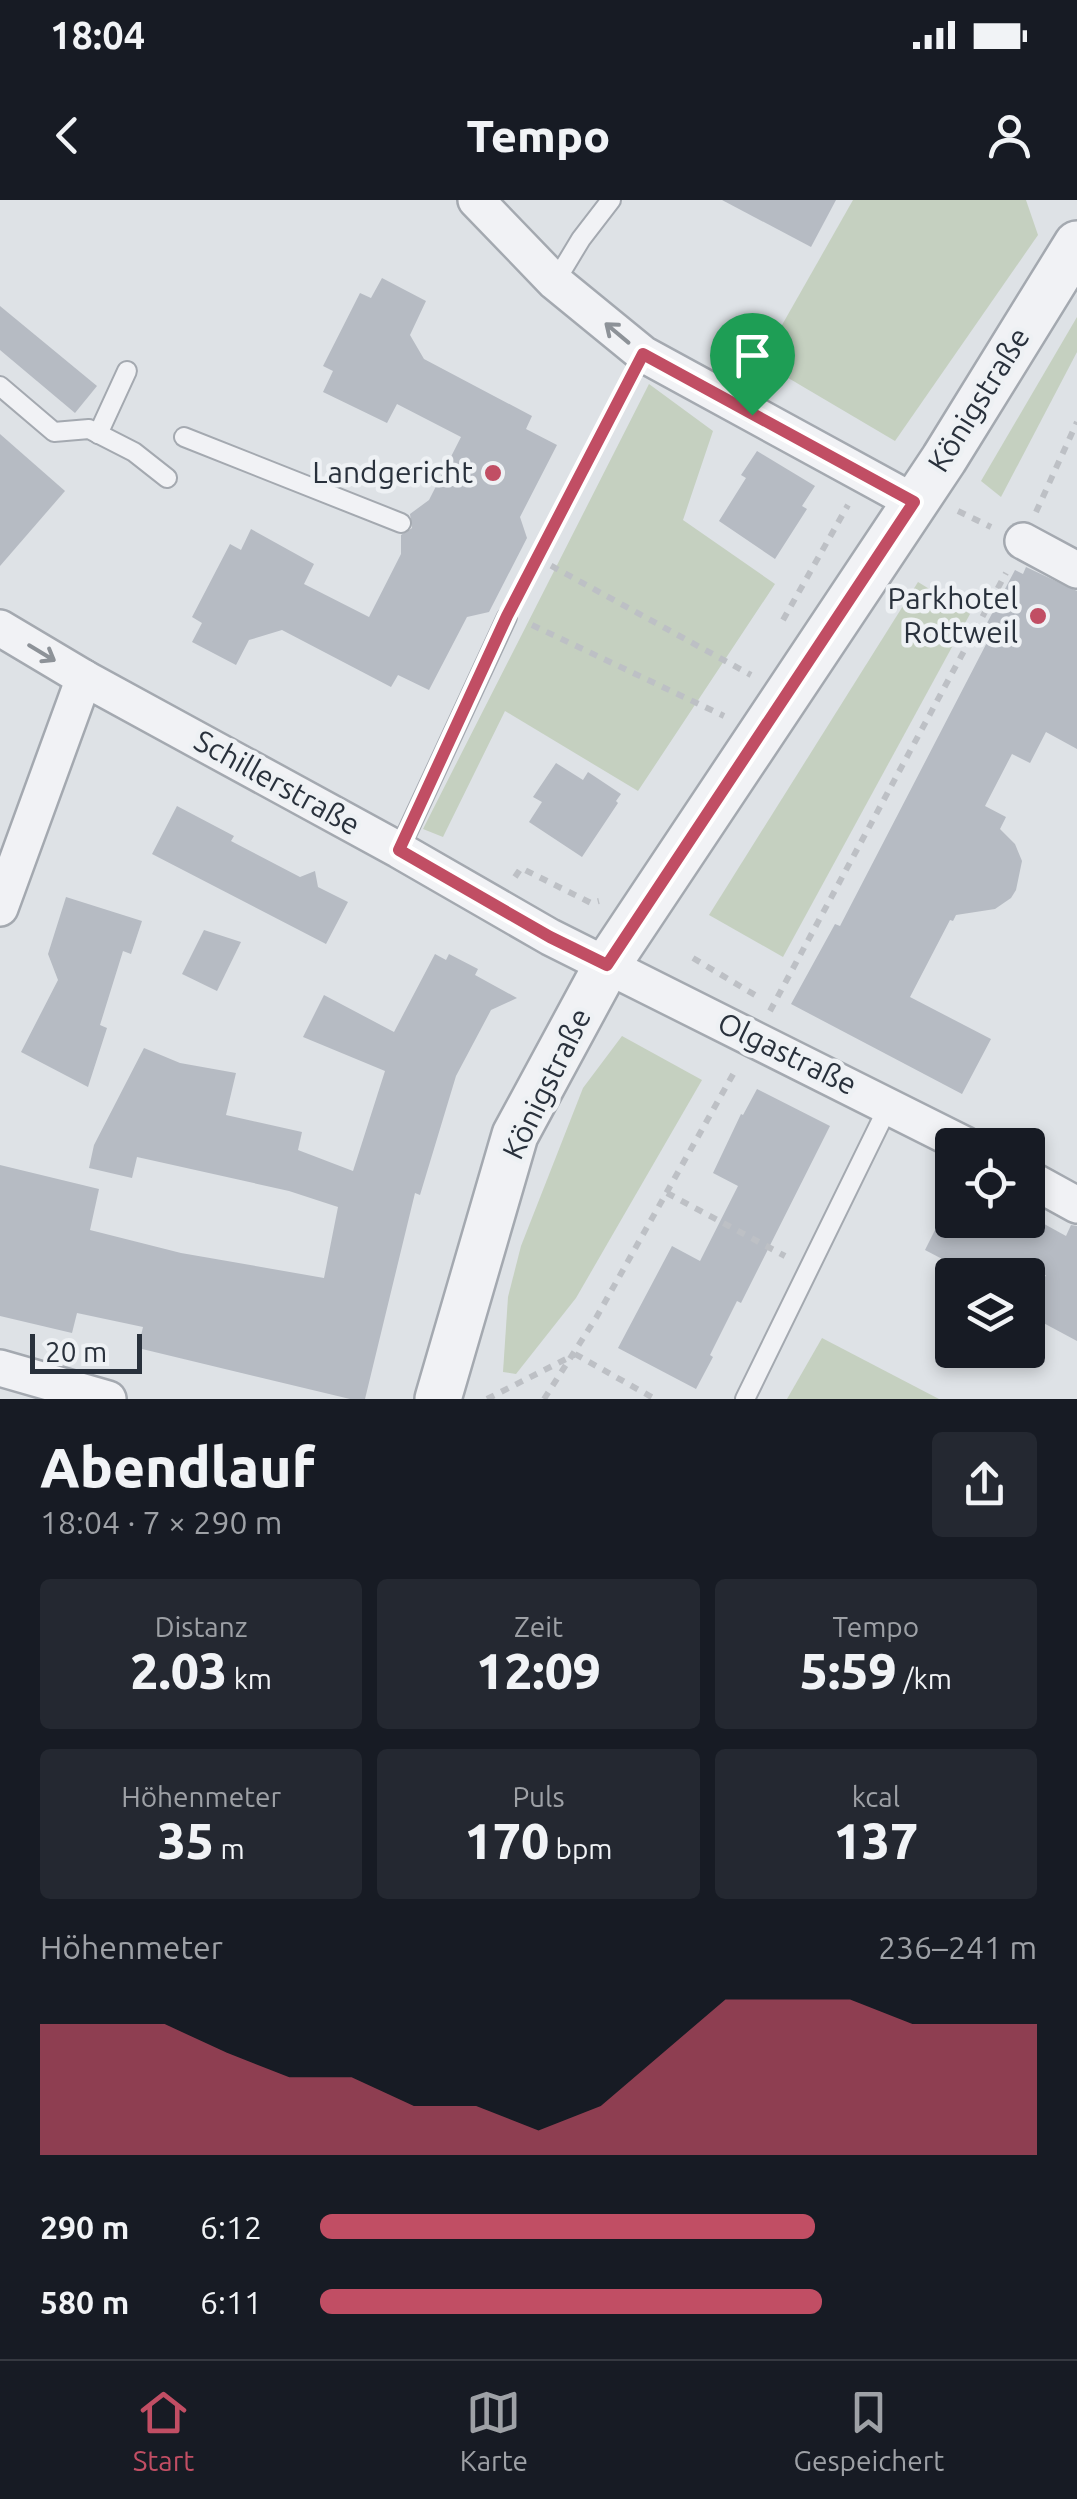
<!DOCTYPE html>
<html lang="de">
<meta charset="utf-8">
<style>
:root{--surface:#171b24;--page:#242831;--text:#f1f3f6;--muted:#9ea1a6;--line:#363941;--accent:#c14e64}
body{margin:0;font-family:Ubuntu,sans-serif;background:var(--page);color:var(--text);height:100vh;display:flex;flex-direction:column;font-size:38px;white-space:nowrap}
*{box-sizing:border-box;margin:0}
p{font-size:32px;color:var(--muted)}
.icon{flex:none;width:55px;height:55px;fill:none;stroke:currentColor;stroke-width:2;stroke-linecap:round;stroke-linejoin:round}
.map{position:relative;height:1199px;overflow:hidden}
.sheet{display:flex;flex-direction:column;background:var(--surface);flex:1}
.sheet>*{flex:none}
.tools{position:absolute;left:935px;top:928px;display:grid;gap:20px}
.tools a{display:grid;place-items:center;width:110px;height:110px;border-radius:10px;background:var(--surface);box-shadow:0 5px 15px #0003;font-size:50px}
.scale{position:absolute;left:30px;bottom:25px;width:112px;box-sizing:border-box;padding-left:10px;border:5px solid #29313c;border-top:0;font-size:28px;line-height:35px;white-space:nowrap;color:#29313c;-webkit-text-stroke:8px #eef1f4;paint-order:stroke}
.pin{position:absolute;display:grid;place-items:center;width:85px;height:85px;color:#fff;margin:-102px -42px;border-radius:50% 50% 50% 0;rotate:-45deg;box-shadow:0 0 10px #0007}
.pin .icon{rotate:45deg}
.round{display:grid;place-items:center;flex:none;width:105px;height:105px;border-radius:10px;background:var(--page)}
.head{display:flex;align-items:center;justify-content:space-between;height:170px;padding:0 40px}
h1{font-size:55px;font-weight:800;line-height:75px}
.stats{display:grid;grid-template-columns:repeat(3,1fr);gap:15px;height:170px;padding:10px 40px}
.stats div{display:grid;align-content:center;border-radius:10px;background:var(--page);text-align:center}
.stats b{font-size:50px;font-weight:800}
.stats small{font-size:28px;font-weight:400}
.stats p{font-size:28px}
.chart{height:280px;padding:20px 40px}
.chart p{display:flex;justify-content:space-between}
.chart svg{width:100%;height:180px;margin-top:10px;fill:var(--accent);opacity:.7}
ul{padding:0 40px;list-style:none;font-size:32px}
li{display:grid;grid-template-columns:160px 120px 1fr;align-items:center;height:75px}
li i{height:25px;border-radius:12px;background:var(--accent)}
.status{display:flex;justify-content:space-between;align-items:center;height:70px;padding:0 50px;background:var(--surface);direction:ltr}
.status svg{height:28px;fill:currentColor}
header{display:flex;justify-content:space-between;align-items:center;height:130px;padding:0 40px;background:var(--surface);font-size:45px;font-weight:800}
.dock{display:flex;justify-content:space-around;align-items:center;height:140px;border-top:2px solid var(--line);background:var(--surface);font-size:28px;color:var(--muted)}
.dock a{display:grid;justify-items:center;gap:5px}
.dock .on{color:var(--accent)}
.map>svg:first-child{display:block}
</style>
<div class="status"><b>18:04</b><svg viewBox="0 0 49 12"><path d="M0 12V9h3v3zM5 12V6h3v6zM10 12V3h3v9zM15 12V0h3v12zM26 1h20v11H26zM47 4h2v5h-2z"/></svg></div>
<header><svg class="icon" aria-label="back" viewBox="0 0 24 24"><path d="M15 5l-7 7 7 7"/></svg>Tempo<svg class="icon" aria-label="person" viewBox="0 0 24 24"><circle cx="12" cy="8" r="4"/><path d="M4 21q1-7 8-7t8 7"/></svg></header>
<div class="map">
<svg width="1077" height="1199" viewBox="0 0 1077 1199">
<rect width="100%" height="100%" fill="#dee2e6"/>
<g fill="#c5d0c0">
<polygon points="853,0 1026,0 1038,35 895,241 761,162"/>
<polygon points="1077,117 1077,152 1001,297 981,281"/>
<polygon points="649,184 713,231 683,320 775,384 638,591 505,511 443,637 423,629"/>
<polygon points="918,382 970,414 783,757 709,715"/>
<polygon points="622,836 702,880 576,1098 516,1174 503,1172 508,1097 521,1046 583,888"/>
<polygon points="822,1138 939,1199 787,1199"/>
</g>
<g fill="#b6bbc3">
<polygon points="722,0 836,0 811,47"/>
<polygon points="382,78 426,101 410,135 424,159 532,216 526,229 557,245 520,317 527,338 489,412 467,417 429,490 398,475 391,487 282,430 249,440 236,465 192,442 202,423 192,417 230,344 241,350 251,329 314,364 304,384 369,417 401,354 401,335 412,328 410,314 429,300 461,237 397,204 387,223 323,192 333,171 323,166 360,93 371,98"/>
<polygon points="0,106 97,186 75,213 0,150"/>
<polygon points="0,234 65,291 0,366"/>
<polygon points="757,251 815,286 802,306 807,309 775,359 719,321 746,278 741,275"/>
<polygon points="1026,367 1077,391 1077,549 1046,532 1030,563 1012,554 985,606 1006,617 1000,629 1015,644 1022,661 1016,690 1011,698 995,709 956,715 953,721 950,720 910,797 991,839 962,894 791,804 835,724 840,726 995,427 987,423 1015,370 1023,374"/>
<polygon points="556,563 583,580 588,572 621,594 616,601 618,603 582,657 529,622 542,602 533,597"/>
<polygon points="177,606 234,636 231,641 300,677 315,671 318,687 348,702 326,744 152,654"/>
<polygon points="66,697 142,721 131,754 123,751 100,825 107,828 88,887 21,852 58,780 48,754"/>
<polygon points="204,730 241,742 217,791 182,774"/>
<polygon points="435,754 446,760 449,754 478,769 475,775 517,798 491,810 456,876 420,995 415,993 365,1199 350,1199 138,1148 143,1127 77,1113 72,1133 0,1116 0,965 99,989 90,1030 181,1053 324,1078 338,1007 289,991 137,957 132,978 89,968 94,945 144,848 180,863 236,873 226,915 302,932 298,950 353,971 385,871 303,837 324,795 394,832"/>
<polygon points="757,889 830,926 741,1103 737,1101 710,1155 713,1157 696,1189 618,1148 672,1046 700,1061 738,986 713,973 741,914 743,915"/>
<polygon points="940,1020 1037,1020 1066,1036 1071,1025 1077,1026 1077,1141 1036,1119 1039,1112 1029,1107 1046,1075 939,1075 946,1061 925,1050"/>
</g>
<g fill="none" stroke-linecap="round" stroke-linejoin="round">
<g stroke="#a4a9b0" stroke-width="22">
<g id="service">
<polyline points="555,82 581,39 611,0"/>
<polyline points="0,186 54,232 89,229 134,252 167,278"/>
<polyline points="98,234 127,171"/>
<polyline points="184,237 401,323"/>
<polyline points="399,650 507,417"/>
<polyline points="745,1199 889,905"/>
</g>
</g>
<g stroke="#a4a9b0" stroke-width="40">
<g id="minor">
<polyline points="476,0 555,82 643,154 914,302"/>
<polyline points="1023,341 1077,370"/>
<polyline points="0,428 84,478 399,650 550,737 965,945"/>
<polyline points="0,708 84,478"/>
<polyline points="1028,978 1077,1005"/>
<polyline points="0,1168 108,1199"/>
</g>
</g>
<g stroke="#a4a9b0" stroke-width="50">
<polyline id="tertiary" points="438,1199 515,935 607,765 944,259 1077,44"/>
</g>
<g stroke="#bdc0c5" stroke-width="6" stroke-dasharray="8 8" stroke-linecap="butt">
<polyline points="958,311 991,327"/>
<polyline points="1036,312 1077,222"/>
<polyline points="537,358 751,475"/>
<polyline points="519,393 628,182"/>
<polyline points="783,420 848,305"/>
<polyline points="532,425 724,516"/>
<polyline points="515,677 521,668 591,703 599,701"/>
<polyline points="693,758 760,798"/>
<polyline points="770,811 1006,373"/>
<polyline points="667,993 785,1056"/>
<polyline points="575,1154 655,1199"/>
<polyline points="487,1199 574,1155"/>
<polyline points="544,1199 596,1118 736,869"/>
</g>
<use href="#service" stroke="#f1f2f5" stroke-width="18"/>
<use href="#minor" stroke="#f1f2f5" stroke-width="35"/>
<use href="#tertiary" stroke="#f1f2f5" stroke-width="45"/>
</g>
<defs><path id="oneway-shaft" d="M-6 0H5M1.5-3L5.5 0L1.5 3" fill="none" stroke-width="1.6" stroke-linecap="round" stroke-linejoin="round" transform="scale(2.5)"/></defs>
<g stroke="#8d9298">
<use href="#oneway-shaft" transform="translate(617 133) rotate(-140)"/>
<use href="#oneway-shaft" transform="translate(42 453) rotate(31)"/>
</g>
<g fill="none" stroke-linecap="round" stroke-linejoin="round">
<g stroke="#fff" stroke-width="20">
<polygon id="route" points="643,154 914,302 607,765 550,737 399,650 507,416"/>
</g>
<use href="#route" stroke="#c14e64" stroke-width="12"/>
</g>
<g fill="#c14e64" stroke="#eef1f4" stroke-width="4">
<circle cx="493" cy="273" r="10"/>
<circle cx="1038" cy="416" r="10"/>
</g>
<g text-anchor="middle" stroke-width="9" stroke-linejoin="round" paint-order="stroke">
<g font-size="30" fill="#29313c" stroke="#eef1f4">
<text transform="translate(979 200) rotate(-58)" y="10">Königstraße</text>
<text transform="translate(277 583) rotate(29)" y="10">Schillerstraße</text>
<text transform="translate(787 854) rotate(26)" y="10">Olgastraße</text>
<text transform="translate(547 884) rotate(-64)" y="10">Königstraße</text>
</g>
<g font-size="30" fill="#29313c" stroke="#eef1f4" text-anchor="end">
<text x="473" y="283">Landgericht</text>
<text x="1018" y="409">Parkhotel<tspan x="1018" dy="34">Rottweil</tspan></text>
</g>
</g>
</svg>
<div class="tools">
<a><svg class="icon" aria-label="locate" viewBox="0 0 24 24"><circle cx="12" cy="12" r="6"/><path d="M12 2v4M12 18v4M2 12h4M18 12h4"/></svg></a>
<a><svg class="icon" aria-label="layers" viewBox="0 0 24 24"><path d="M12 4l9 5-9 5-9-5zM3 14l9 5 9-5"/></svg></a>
</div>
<div class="scale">20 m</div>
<div class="pin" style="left:752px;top:215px;background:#1e9e55"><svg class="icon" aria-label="arrive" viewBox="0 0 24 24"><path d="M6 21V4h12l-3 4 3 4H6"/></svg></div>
</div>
<section class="sheet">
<div class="head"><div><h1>Abendlauf</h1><p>18:04 · 7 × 290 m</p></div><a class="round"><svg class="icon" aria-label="share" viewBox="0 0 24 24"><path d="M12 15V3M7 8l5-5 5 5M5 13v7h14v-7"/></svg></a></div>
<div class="stats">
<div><p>Distanz</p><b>2.03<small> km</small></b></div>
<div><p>Zeit</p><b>12:09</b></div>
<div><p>Tempo</p><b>5:59<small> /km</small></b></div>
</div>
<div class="stats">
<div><p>Höhenmeter</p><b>35<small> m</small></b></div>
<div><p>Puls</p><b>170<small> bpm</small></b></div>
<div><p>kcal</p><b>137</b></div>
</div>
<div class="chart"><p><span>Höhenmeter</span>236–241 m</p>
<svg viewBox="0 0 160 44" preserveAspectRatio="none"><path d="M0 44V12L10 12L20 12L30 19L40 25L50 25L60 32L70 32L80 38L90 32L100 19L110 6L120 6L130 6L140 12L150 12L160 12V44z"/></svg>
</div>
<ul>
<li><b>290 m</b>6:12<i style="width:69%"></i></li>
<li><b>580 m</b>6:11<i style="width:70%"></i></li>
</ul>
</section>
<nav class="dock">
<a class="on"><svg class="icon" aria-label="home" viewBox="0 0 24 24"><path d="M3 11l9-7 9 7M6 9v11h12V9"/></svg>Start</a>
<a><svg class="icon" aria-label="map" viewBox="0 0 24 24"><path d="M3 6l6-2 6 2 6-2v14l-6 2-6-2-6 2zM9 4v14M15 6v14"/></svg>Karte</a>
<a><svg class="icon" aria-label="saved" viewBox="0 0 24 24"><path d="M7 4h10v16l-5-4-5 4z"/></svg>Gespeichert</a>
</nav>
